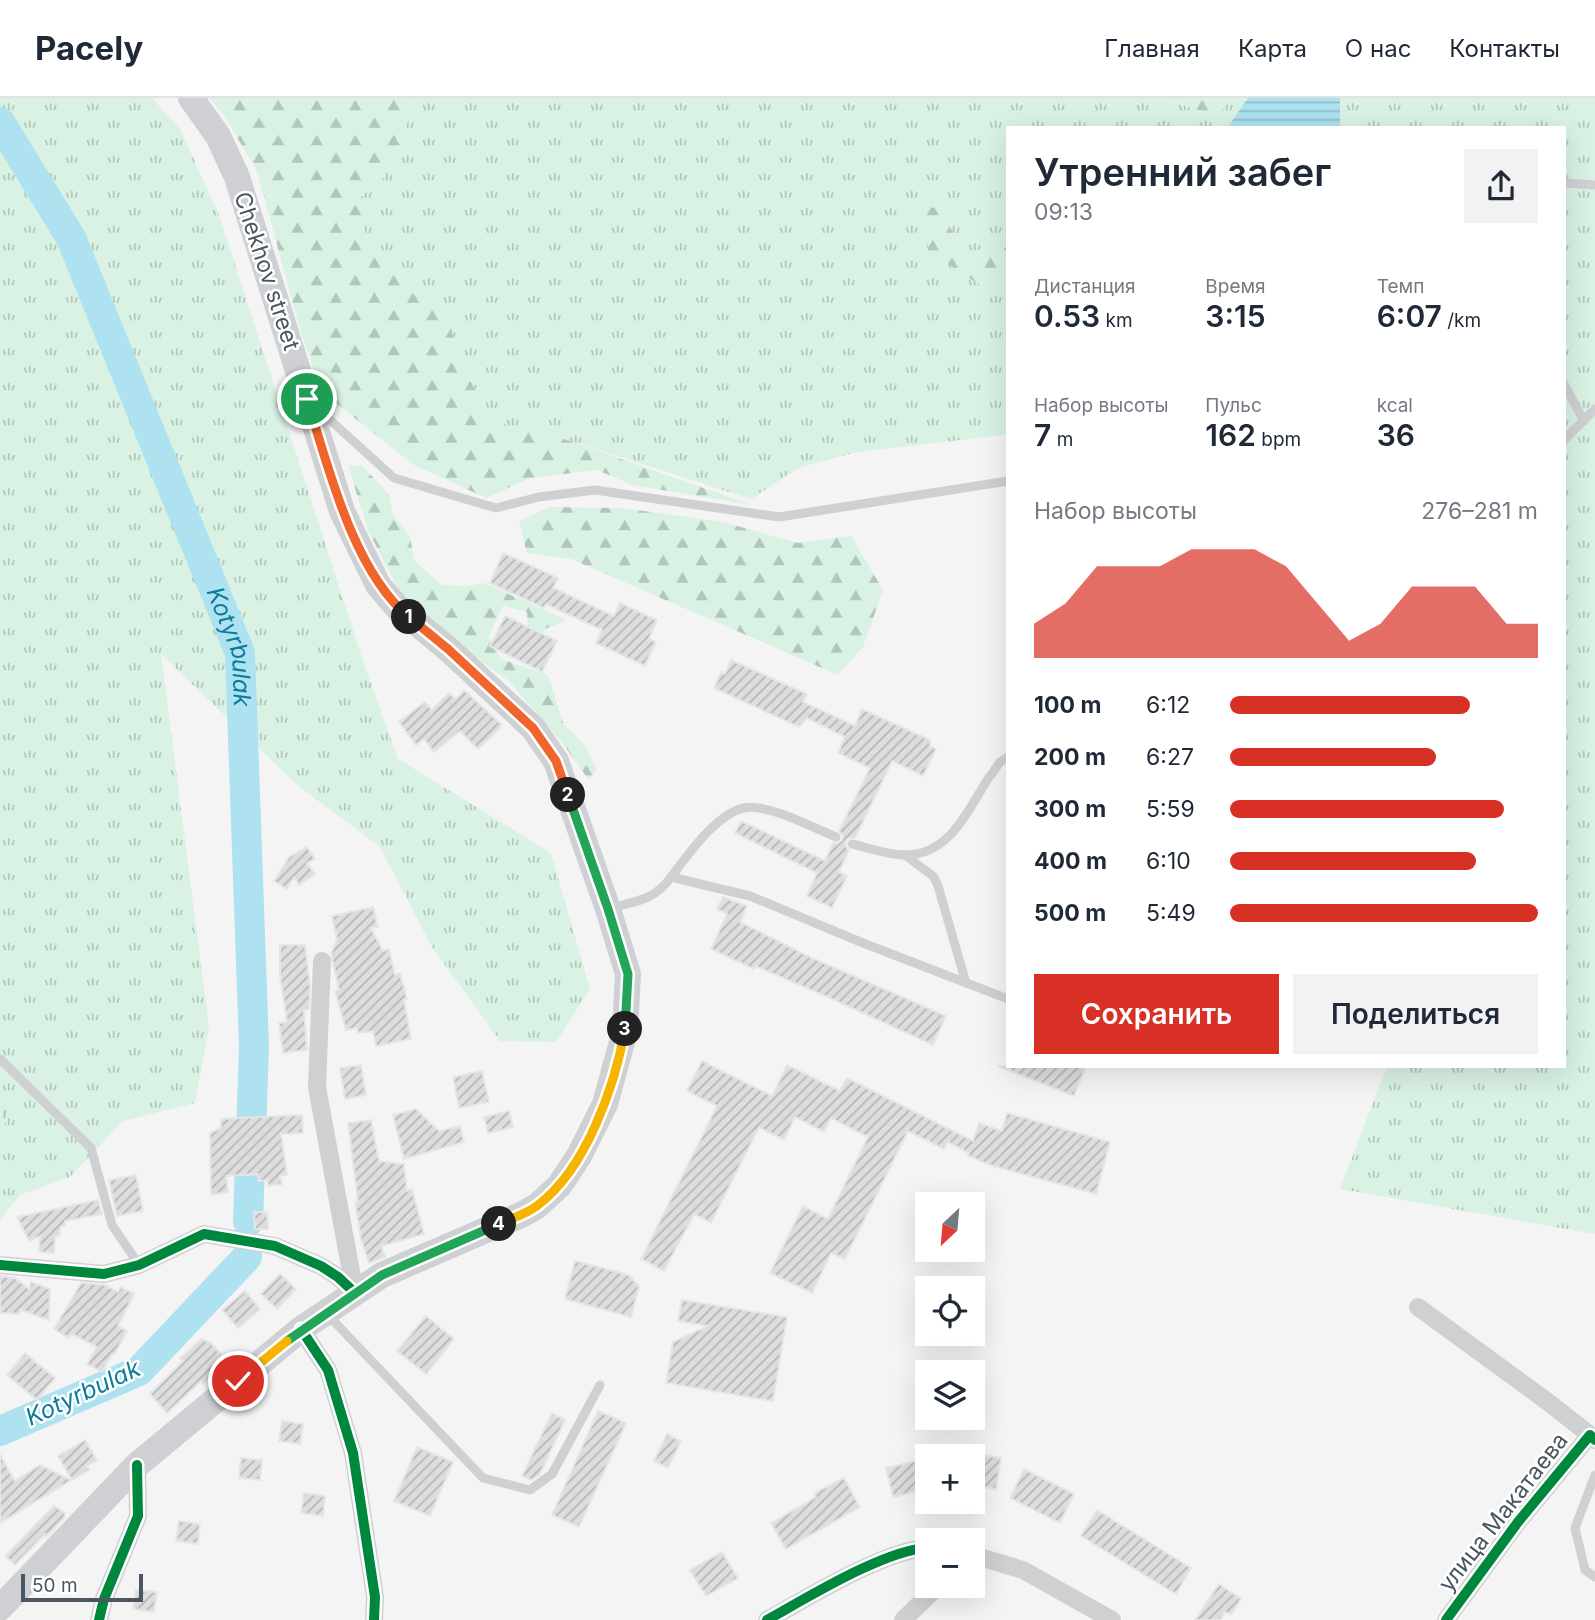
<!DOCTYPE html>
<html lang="ru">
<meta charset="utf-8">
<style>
:root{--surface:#fff;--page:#f2f2f3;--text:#1f2937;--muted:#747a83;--line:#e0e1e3;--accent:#d93025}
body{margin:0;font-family:Inter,sans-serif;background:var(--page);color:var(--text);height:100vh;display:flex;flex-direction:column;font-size:26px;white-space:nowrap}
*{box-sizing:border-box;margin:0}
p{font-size:23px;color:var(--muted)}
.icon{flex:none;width:38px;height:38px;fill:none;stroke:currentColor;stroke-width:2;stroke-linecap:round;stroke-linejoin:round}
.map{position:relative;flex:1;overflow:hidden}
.details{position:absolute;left:1006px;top:28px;width:560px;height:942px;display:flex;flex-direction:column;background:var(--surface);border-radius:0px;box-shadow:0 7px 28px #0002}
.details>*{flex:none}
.needle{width:46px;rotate:206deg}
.tools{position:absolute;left:915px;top:1094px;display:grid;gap:14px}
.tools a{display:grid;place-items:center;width:70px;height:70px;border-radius:0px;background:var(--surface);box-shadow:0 7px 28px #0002;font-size:35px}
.scale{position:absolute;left:21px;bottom:18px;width:122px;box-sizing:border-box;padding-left:7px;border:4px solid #4a5661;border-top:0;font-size:19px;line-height:24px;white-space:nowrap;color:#4a5661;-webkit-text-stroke:5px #fff;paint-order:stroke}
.pin{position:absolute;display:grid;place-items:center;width:60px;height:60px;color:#fff;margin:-30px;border:4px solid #fff;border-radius:50%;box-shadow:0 2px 7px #0007}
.km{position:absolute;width:35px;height:35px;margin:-18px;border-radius:50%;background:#222;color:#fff;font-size:19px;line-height:35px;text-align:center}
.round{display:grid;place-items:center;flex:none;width:74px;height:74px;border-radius:0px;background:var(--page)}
.overview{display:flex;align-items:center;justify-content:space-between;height:119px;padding:0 28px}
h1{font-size:38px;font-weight:600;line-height:52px}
.figures{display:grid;grid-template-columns:repeat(3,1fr);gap:10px;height:119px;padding:7px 28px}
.figures div{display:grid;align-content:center}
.figures b{font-size:30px;font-weight:600}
.figures small{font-size:19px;font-weight:400}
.figures p{font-size:19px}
.chart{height:196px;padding:14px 28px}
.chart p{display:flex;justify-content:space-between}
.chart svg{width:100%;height:126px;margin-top:7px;fill:var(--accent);opacity:.7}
.cta{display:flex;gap:14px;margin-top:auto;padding:14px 28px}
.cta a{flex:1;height:80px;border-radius:0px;background:var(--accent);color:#fff;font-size:28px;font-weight:600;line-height:80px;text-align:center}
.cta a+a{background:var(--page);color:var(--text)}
ul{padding:0 28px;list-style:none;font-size:23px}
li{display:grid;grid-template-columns:112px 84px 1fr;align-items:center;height:52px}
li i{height:18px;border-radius:9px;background:var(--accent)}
header{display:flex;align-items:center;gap:42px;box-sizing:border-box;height:98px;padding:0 35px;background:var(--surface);border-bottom:2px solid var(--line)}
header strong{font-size:33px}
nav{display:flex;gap:38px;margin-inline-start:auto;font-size:24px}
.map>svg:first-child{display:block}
</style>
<header>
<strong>Pacely</strong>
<nav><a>Главная</a><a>Карта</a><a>О нас</a><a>Контакты</a></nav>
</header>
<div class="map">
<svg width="1595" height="1522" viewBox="0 0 1595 1522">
<defs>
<pattern id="grass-tufts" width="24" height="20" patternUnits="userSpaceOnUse" patternTransform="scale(1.75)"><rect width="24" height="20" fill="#d9f2e3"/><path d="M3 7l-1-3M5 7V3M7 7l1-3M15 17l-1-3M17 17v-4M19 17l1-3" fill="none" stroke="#b2c7bb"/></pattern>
<pattern id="forest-firs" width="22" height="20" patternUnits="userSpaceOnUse" patternTransform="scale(1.75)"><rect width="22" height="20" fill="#d9f2e3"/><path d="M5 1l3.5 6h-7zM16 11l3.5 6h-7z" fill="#b2c7bb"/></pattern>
<pattern id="cemetery-stones" width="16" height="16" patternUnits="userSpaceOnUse" patternTransform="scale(1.75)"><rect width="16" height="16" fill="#d9f2e3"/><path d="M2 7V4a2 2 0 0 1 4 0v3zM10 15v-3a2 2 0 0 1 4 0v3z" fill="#b2c7bb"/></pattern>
<pattern id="water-rules" width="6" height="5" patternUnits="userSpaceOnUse" patternTransform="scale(1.75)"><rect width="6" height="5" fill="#aee2f0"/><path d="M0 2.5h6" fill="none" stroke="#90bac6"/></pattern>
<pattern id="building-hatch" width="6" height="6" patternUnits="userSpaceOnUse" patternTransform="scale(1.75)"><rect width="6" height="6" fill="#ddddde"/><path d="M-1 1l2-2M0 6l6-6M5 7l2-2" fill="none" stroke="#b5b6b7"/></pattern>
</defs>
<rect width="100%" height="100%" fill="#f4f4f4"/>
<g fill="url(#grass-tufts)">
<polygon points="0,0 152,0 180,31 219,117 365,569 398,661 551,755 590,891 556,944 500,943 432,849 380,749 297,687 161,556 209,929 195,1005 123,1023 70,1079 20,1097 0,1122"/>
<polygon points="414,0 1170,0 1172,4 1218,18 1231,0 1248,0 1227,30 1008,30 1008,137 969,157 936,109 917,113 978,186 1008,181 1008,335 1004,337 857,354 798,370 751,401 564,341 543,339 483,320 476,293 459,264 451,229 396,181 365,136 358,101 382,81 403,41"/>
<polygon points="1340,0 1595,0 1595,1136 1340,1091 1387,968 1564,968 1564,30 1340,30"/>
</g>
<g fill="url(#forest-firs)">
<polygon points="209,0 414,0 403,41 382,82 358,101 365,136 396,180 451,229 459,264 476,293 483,319 543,339 564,341 752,407 632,387 597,372 530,380 486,400 412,366 321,293 298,224 257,73 225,19"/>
<polygon points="1170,0 1231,0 1218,18 1172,4"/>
<polygon points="936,109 969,157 1008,137 1008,181 978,186 930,154 916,112"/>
<polygon points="348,367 362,368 388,395 394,419 410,438 414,462 441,487 469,488 484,485 567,522 545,531 535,544 529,540 527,514 503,508 489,539 501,561 548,577 563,625 586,649 597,671 589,682 563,646 509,583 443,536 400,495 368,432"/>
<polygon points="549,409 623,410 723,424 798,445 851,438 883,492 863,549 838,577 571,461 527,455 519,423"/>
</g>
<polygon fill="url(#cemetery-stones)" points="0,989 8,996 0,1070"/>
<polygon fill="url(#water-rules)" points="1248,0 1340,0 1340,30 1227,30"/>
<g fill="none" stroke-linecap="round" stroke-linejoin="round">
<g stroke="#aee2f0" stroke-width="30">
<path id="s1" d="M0,24L71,140L240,555L254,948L248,1124"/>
<polyline points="0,1333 139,1273 247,1159"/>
</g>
</g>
<g fill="url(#building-hatch)" stroke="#e5e6e7" stroke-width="2">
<polygon points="503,455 558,480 553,490 614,518 620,505 657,522 649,541 656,544 645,568 596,545 602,532 546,506 544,510 490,485"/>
<polygon points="505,518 557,543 542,574 490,548"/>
<polygon points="731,562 807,596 803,604 855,628 862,611 930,642 930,648 936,651 923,678 892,663 855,740 849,740 845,744 846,749 849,752 839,774 847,778 832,810 807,798 817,775 735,735 741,723 825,763 833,745 837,746 842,742 843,738 839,733 870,670 838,655 845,639 807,620 799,629 714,590 721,574 725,576"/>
<polygon points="464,592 501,626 499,631 478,651 460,633 434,654 424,641 416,647 399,624 425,604 432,612 449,595 456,601"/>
<polygon points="307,749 315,761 307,765 315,776 299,787 294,779 287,791 274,783 289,759"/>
<polygon points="723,799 747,808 740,824 810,859 946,918 933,947 830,900 755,868 754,871 711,851 727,816 717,811"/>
<polygon points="373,809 378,829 371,830 383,853 389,851 395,877 400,875 407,901 404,902 411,941 376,948 373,933 358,935 357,930 346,932 335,893 339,892 331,856 337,841 332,818"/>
<polygon points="280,847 305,847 310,888 309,911 304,912 307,952 283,955 279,925 287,924 280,877"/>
<polygon points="702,963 772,998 787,967 840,993 847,980 973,1043 979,1025 1002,1033 1007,1015 1110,1044 1096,1096 993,1068 968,1058 969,1055 948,1044 944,1051 908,1033 845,1161 831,1155 812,1195 770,1175 803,1108 828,1121 868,1039 831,1020 824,1034 795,1019 784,1042 759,1029 711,1125 694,1116 664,1173 641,1161 717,1008 687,993"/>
<polygon points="361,967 366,997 345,1001 340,970"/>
<polygon points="998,968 1086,968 1074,998"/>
<polygon points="482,973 489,1004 459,1010 453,979"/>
<polygon points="416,1011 439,1033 460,1028 464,1044 404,1061 393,1017"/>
<polygon points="509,1013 513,1029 488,1035 484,1019"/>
<polygon points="302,1017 303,1035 281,1036 287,1077 280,1078 282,1086 268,1088 267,1082 259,1083 258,1076 226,1078 228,1094 211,1097 210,1035 221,1030 221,1021"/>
<polygon points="371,1022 379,1063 404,1066 407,1093 412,1091 424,1136 381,1148 385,1159 369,1165 361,1141 355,1104 358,1104 348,1025"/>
<polygon points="136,1077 143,1113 117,1118 109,1082"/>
<polygon points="98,1102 102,1116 65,1123 65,1127 60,1129 60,1137 55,1139 54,1155 39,1154 40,1138 29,1143 17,1119"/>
<polygon points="254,1114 267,1114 268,1131 255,1131"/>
<polygon points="575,1163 629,1177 639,1189 631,1219 565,1201"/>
<polygon points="280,1176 296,1191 277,1211 261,1196"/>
<polygon points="0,1178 15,1180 29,1191 31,1184 50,1191 49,1222 20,1212 20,1216 0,1215"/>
<polygon points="81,1185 105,1187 118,1194 121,1189 134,1196 118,1228 127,1233 114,1257 112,1256 102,1274 87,1266 97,1249 72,1236 69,1240 54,1231"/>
<polygon points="245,1193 260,1211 238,1230 222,1212"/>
<polygon points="682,1202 787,1219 773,1303 666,1285 673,1244 708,1228 678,1223"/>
<polygon points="426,1218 454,1241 426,1276 397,1253"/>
<polygon points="202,1241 211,1245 222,1257 224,1267 203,1286 201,1283 167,1315 150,1296 183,1263 180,1260"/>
<polygon points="25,1255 55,1280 37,1302 7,1277"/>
<polygon points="598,1313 626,1325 579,1429 552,1417"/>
<polygon points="552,1315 565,1322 540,1376 531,1382 522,1378"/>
<polygon points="282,1323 303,1326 300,1346 279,1343"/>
<polygon points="667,1336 681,1343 668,1370 654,1363"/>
<polygon points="85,1342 97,1362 87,1368 89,1372 72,1382 58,1358"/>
<polygon points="417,1349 453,1364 430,1418 394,1403"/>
<polygon points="973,1355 1001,1360 996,1391 973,1387"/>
<polygon points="0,1357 15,1383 40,1367 71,1382 0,1425"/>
<polygon points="241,1360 262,1362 260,1382 239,1380"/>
<polygon points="924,1361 928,1374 928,1391 893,1399 886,1370"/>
<polygon points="1024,1371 1074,1396 1060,1425 1010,1400"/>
<polygon points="844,1380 860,1409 786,1451 771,1425 816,1399 814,1395"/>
<polygon points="304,1395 325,1398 323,1418 301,1415"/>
<polygon points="54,1408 65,1415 64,1420 46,1439 45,1436 15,1467 5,1458"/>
<polygon points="1097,1412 1191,1470 1176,1496 1081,1438"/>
<polygon points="179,1423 200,1426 198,1446 176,1443"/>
<polygon points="722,1454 738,1480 706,1498 690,1472"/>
<polygon points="1219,1486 1241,1501 1231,1517 1225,1514 1220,1522 1195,1522"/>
<polygon points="136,1492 157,1494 154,1514 133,1511"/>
</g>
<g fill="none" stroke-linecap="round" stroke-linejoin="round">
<g stroke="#ced0d2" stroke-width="9">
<polyline points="1564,85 1595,87"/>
<polyline points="1564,286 1584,323"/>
<polyline points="319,312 394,380 496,410 539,399 595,392 779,419 1008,383"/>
<polyline points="1564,342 1595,311"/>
<polyline points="991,677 1000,664 1008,659"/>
<path d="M852,746C869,750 888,757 906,757C951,756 968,712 989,679"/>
<polyline points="905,757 934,779 938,788 966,885"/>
<path d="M671,779C688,757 716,716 744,710C767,705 814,730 836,739"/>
<path d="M610,810C636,803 654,803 671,779L750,798L863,845L1008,901"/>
<polyline points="0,961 91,1050 112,1127 139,1167"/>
<polyline points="327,1216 483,1380 530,1392 552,1376 600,1287"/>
<polyline points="1595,1377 1575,1430 1585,1472 1595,1479"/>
</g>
<g stroke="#ced0d2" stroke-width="18">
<polyline points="322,863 317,989 355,1195"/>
<polyline points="0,1167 104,1176 139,1167 204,1136 275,1148 321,1168 338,1179 355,1195"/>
<polyline points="1418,1209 1548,1304 1590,1337"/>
<polyline points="301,1231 328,1272 353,1355 375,1499 374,1522"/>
<polyline points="973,1457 1023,1472 1112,1522"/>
<polyline points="99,1522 104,1501 138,1418 137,1367"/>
<path d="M767,1522C805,1501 886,1451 928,1450"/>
<polyline points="903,1522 938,1488"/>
<polyline points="1446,1522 1518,1424 1590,1337 1595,1342"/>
</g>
<polyline stroke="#ced0d4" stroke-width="26" points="0,1510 137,1367 301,1231 382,1177 523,1116 537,1108 559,1088 579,1058 605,1006 625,933 628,876 608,811 556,663 533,630 448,551 397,509 378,487 342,413 237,79 218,38 191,0"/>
<g stroke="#fff" stroke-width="15">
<g id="cycleway">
<polyline points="0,1167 104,1176 139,1167 204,1136 275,1148 321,1168 338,1179 355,1195"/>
<polyline points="301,1231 328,1272 353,1355 375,1499 374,1522"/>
<polyline points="99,1522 104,1501 138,1418 137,1367"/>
<path d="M767,1522C805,1501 886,1451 928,1450"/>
<polyline points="1446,1522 1518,1424 1590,1337 1595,1342"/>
</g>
</g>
<use href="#cycleway" stroke="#00873e" stroke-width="10"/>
</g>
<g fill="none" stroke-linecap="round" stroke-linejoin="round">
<g stroke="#fff" stroke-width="14">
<path id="split-1" d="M307,301C328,368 353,473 409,519"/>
</g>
<g stroke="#fff" stroke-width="14">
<polyline id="split-2" points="409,519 448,551 533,630 556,663 568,697"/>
</g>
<g stroke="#fff" stroke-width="14">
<polyline id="split-3" points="568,697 608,811 628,876 625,931"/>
</g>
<g stroke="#fff" stroke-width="14">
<path id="split-4" d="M499,1126C512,1120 527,1116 538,1107C586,1071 615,988 625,931"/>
</g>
<g stroke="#fff" stroke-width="14">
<polyline id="split-5" points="287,1243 382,1177 499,1126"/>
</g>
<g stroke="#fff" stroke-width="14">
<polyline id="split-6" points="238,1283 287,1243"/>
</g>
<use href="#split-1" stroke="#f0652b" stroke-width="9"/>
<use href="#split-2" stroke="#f0652b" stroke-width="9"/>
<use href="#split-3" stroke="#22a559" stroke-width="9"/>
<use href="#split-4" stroke="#f5b400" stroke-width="9"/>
<use href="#split-5" stroke="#22a559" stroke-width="9"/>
<use href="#split-6" stroke="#f5b400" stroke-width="9"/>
</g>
<g text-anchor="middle" stroke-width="5" stroke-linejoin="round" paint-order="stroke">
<g font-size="23" fill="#4a5661" stroke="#fff">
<text transform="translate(267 173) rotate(72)" y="8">Chekhov street</text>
<text transform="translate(1503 1414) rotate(-52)" y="8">улица Макатаева</text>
</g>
<g font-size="24" font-style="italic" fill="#0c7c9b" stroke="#fff">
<text dy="8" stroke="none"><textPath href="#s1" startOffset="576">Kotyrbulak</textPath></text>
<text transform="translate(83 1295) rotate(-25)" y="8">Kotyrbulak</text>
</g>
</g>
</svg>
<div class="tools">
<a><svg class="needle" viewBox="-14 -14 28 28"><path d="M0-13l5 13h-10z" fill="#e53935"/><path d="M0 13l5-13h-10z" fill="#747a83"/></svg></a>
<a><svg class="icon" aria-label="locate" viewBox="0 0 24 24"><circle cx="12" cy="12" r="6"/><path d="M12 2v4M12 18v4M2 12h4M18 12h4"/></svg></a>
<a><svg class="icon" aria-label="layers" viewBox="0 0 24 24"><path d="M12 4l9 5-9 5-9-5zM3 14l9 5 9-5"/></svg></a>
<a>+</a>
<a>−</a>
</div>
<div class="scale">50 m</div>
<div class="pin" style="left:307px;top:301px;background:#1e9e55"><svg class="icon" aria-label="arrive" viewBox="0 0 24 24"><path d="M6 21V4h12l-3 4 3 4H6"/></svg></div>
<div class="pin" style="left:238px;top:1283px;background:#d93025"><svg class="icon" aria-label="check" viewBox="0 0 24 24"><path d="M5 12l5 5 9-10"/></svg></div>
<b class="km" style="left:409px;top:519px">1</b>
<b class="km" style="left:568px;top:697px">2</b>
<b class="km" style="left:625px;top:931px">3</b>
<b class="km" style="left:499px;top:1126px">4</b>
<section class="details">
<div class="overview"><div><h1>Утренний забег</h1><p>09:13</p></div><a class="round"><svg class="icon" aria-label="share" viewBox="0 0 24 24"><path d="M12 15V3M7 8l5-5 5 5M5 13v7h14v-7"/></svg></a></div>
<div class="figures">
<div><p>Дистанция</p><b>0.53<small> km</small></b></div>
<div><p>Время</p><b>3:15</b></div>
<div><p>Темп</p><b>6:07<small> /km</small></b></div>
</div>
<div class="figures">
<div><p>Набор высоты</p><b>7<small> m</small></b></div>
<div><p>Пульс</p><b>162<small> bpm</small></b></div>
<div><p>kcal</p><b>36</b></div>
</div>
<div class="chart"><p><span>Набор высоты</span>276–281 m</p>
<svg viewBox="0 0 160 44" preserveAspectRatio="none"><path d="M0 44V32L10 25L20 12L30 12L40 12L50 6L60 6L70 6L80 12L90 25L100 38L110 32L120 19L130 19L140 19L150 32L160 32V44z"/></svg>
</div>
<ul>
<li><b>100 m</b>6:12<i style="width:78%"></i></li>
<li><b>200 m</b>6:27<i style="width:67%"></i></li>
<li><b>300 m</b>5:59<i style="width:89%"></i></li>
<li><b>400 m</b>6:10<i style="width:80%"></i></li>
<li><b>500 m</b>5:49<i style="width:100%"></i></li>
</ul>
<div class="cta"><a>Сохранить</a><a>Поделиться</a></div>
</section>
</div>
